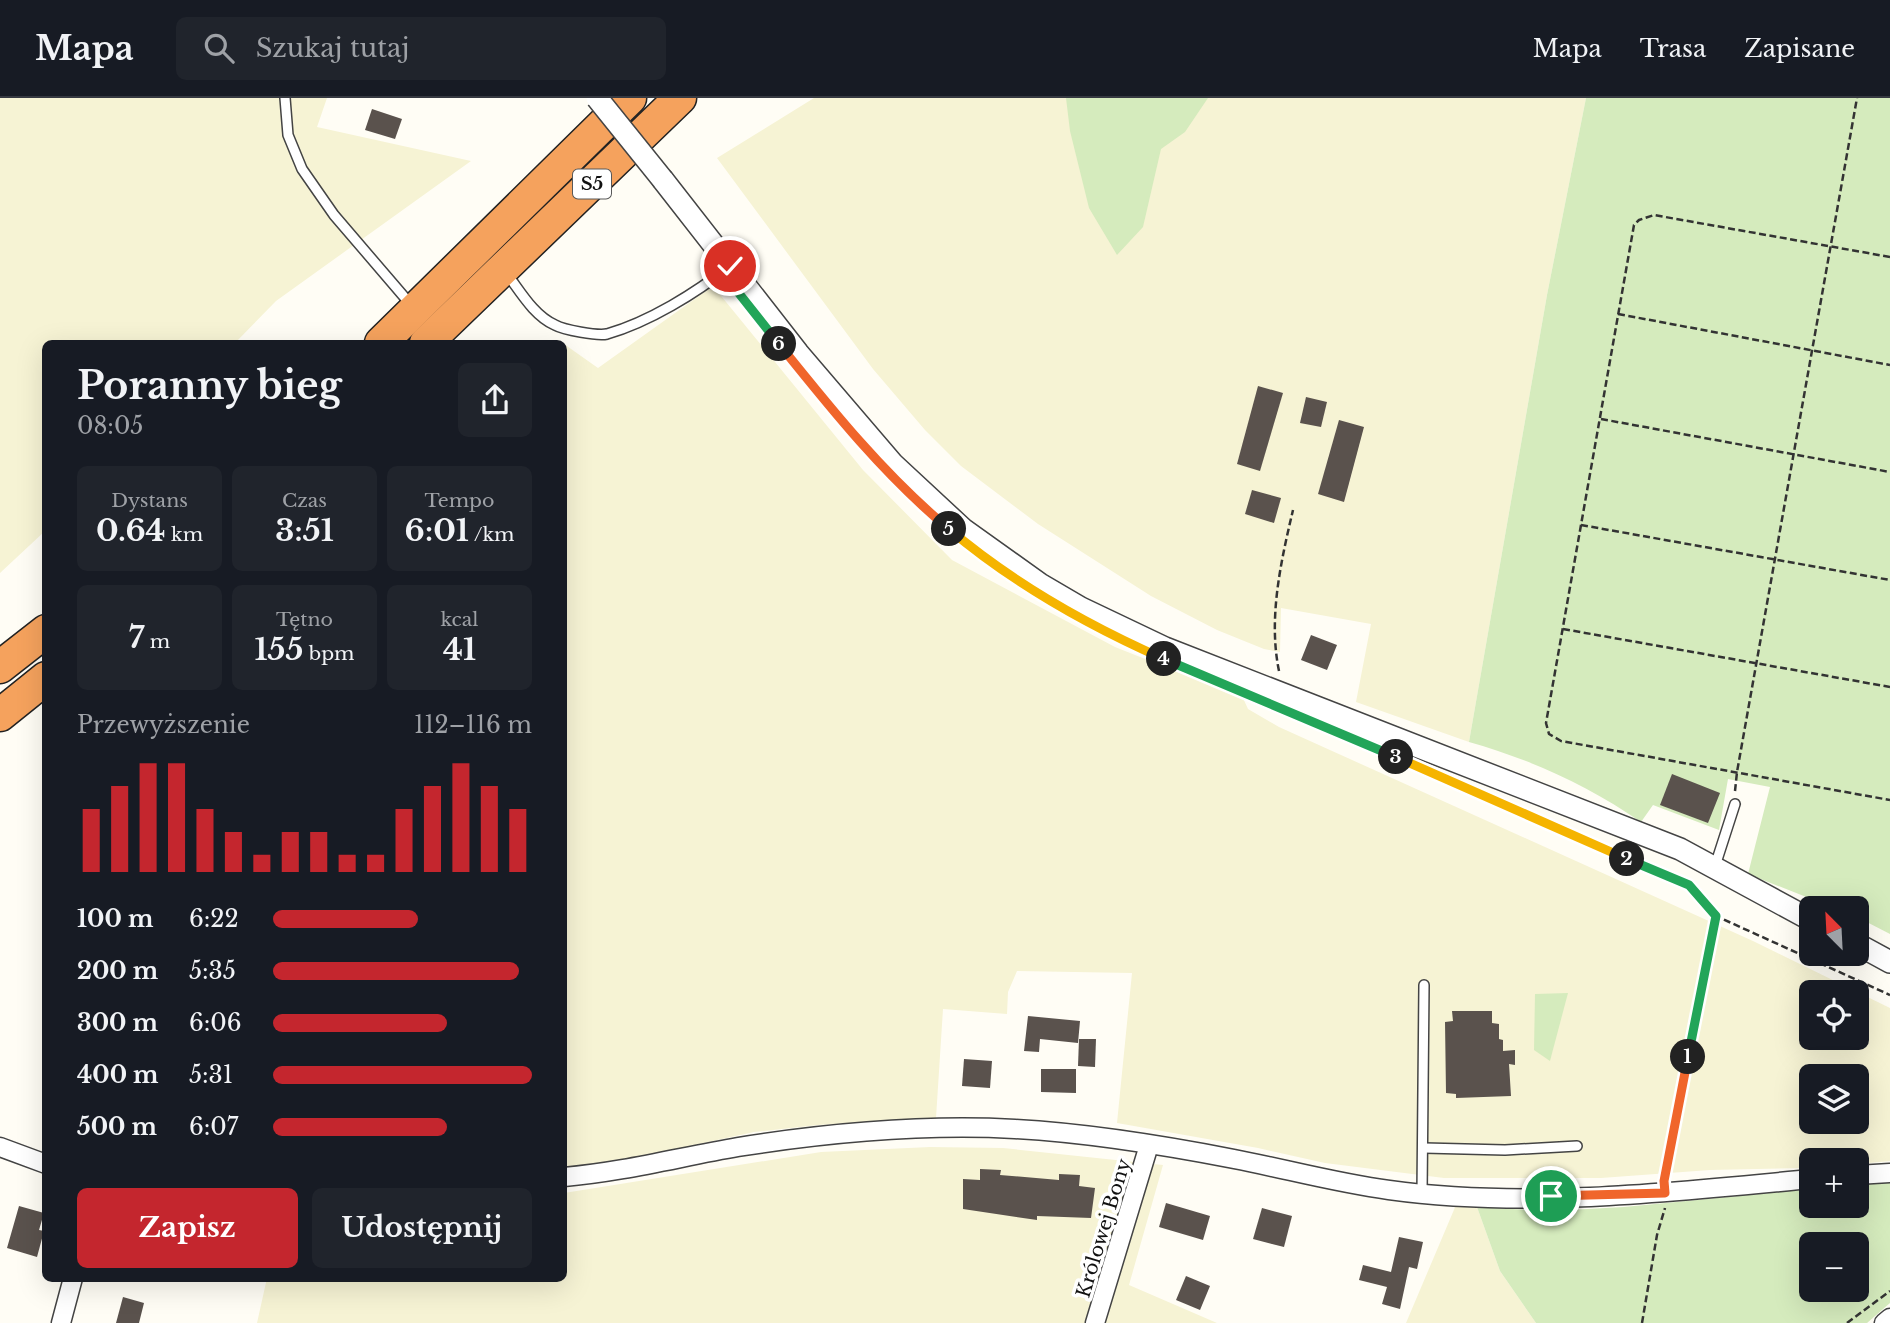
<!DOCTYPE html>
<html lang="pl">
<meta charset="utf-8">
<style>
:root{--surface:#171b24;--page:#20242c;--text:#f1f3f6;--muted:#9ea1a6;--line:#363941;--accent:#c4262e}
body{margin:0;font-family:"Libre Baskerville",serif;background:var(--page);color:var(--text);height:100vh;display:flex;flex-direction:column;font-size:26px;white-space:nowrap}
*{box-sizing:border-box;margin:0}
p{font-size:23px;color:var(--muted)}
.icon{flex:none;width:38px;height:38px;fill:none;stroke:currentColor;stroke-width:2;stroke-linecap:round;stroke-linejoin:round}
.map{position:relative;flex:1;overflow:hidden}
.sheet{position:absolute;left:42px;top:242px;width:525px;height:942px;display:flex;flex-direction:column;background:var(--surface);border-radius:10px;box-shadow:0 7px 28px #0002}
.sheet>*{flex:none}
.needle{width:46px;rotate:336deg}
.controls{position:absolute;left:1799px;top:798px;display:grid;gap:14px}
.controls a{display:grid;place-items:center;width:70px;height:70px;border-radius:10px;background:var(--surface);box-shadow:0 7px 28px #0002;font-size:35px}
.pin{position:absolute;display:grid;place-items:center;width:60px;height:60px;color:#fff;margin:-30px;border:4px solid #fff;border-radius:50%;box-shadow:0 2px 7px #0007}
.km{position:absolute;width:35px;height:35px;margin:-18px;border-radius:50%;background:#222;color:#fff;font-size:19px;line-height:35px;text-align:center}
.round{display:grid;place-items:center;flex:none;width:74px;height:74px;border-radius:10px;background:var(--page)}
.summary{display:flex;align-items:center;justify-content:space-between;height:119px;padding:0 35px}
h1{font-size:38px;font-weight:800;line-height:52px}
.figures{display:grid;grid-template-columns:repeat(3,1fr);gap:10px;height:119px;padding:7px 35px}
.figures div{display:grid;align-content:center;border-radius:10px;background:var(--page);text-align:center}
.figures b{font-size:30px;font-weight:800}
.figures small{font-size:19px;font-weight:400}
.figures p{font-size:19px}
.chart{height:196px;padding:14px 35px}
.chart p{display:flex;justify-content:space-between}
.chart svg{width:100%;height:126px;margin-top:7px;stroke:var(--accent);stroke-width:6}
.button{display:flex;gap:14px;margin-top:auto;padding:14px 35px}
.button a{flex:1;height:80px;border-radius:10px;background:var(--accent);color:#fff;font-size:28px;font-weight:800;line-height:80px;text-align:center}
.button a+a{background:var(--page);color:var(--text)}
ul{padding:0 35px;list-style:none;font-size:23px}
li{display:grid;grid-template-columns:112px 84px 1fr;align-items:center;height:52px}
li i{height:18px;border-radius:9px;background:var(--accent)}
header{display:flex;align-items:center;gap:42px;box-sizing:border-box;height:98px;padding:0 35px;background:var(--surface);border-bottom:2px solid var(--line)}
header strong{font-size:33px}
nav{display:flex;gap:38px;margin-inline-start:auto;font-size:24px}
.search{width:490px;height:63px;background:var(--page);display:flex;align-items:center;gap:18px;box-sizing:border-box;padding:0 24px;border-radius:10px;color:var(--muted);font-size:26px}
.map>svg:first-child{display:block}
</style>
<header>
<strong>Mapa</strong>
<div class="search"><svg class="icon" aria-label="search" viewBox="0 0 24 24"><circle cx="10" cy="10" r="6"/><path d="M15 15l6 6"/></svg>Szukaj tutaj</div>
<nav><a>Mapa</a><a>Trasa</a><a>Zapisane</a></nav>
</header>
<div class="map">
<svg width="1890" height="1225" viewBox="0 0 1890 1225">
<rect width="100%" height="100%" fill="#fffdf5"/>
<g fill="#f6f3d4" fill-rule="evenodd">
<polygon points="0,0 327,0 317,29 471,63 276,203 235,245 46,245 45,433 0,475"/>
<polygon points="814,0 1586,0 1547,197 1469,644 1356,604 1371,526 1281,510 1280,554 1264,551 1217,532 1151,498 1038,426 961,368 925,332 873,271 717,60"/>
<path d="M713,188L863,372L952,462L1115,549L1243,600L1248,611L1279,629L1753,843L1890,910V1063L1857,1066V1062H1811V1070H1805L1710,1072L1601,1080H1444L1325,1065L1258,1050L1117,1025L1132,875L1017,873L1008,894L1007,916L943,911L936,1020L818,1027L754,1034L589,1070L564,1073V246L598,270ZM1811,894H1857V940H1811ZM1811,978H1857V1024H1811Z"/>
<polygon points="930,1049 1003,1050 1163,1067 1129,1187 1217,1225 257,1225 267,1180 564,1180 564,1095 821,1054"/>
<polygon points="1456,1107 1477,1109 1500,1173 1536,1225 1406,1225"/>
</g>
<g fill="#d5ebbd" fill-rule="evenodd">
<polygon points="1066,0 1208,0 1185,34 1161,51 1143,129 1117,157 1089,110 1070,33"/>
<path d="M1586,0H1890V836L1857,819V810H1834L1748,776L1770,689L1728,681L1719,732L1653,707L1641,724C1587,687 1532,662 1469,644L1547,197Z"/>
<polygon points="1568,895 1550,963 1534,952 1535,896"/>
<path d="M1890,1084V1205L1867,1225H1536L1500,1173L1477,1109L1551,1113L1624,1109L1811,1091V1108H1857V1087ZM1811,1146H1857V1192H1811Z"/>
</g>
<g fill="#5a524d">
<polygon points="372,11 402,21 395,41 365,32"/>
<polygon points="1258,288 1283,295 1260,373 1237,366"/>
<polygon points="1306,299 1327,304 1321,329 1300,325"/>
<polygon points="1339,322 1364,329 1344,404 1318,396"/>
<polygon points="1252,392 1281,400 1274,425 1245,416"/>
<polygon points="1311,537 1337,547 1327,572 1301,562"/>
<polygon points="1672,676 1720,695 1708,725 1660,707"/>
<polygon points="1452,913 1492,913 1492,925 1499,926 1499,941 1503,942 1503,953 1515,952 1515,967 1509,966 1511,998 1456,1000 1456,996 1446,995 1445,924 1453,923"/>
<polygon points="1028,918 1080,923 1078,945 1040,941 1039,954 1024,953"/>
<polygon points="1079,941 1096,941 1095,969 1078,968"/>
<polygon points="964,961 992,963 990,990 962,988"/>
<polygon points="1041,971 1076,971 1076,995 1041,994"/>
<polygon points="980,1071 1001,1072 1000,1077 1059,1082 1059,1076 1080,1077 1079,1088 1095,1090 1091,1120 1037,1118 1037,1122 963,1111 963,1081 980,1082"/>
<polygon points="1166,1105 1210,1118 1203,1142 1159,1129"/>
<polygon points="19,1108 44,1115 39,1132 44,1133 37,1159 7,1150"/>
<polygon points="1262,1110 1292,1118 1284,1149 1253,1141"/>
<polygon points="1399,1139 1423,1144 1417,1171 1409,1169 1400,1211 1382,1206 1387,1189 1359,1182 1363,1167 1391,1174"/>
<polygon points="1186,1178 1210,1188 1200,1212 1176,1202"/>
<polygon points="123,1199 144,1205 139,1225 116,1225"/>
</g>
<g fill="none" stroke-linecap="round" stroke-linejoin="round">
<g stroke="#444" stroke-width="12">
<g id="service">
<polyline points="285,0 288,37 302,71 334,117 412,208"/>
<path d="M507,176C520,193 534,218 555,227C564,232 597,238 607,236C649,224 696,195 730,168"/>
<polyline points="1715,768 1735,706"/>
<polyline points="1424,1050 1505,1052 1577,1048"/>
<polyline points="1422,1096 1424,887"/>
</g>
</g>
<g stroke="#444" stroke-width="21">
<g id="minor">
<polyline points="0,1049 46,1066"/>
<polyline points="1857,1077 1890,1075"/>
<path d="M564,1079C623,1074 680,1059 738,1049C827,1035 925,1026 1015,1031C1088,1035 1162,1047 1234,1061C1286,1071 1336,1085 1389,1092C1527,1111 1673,1094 1811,1081"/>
<polyline points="61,1225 73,1180"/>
<polyline points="1095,1225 1149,1047"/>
<polyline points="1884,1225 1890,1220"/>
</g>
</g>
<g stroke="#444" stroke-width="24">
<g id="tertiary">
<polyline points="663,82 798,255 893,366 963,431 1040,486 1081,510 1165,550 1680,751 1811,822"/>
<polyline points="1857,846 1890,864"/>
</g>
</g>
<g stroke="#222" stroke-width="35">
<g id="motorway">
<polyline points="381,245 630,0"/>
<polyline points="426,245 680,0"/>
<polyline points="0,569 46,533"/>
<polyline points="0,617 46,580"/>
</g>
</g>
<g stroke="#333" stroke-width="2.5" stroke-dasharray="7 3.5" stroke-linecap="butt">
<polyline points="1890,159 1654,117 1639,122 1634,127 1546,625 1549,636 1561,643 1890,702"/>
<polyline points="1618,216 1890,267"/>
<polyline points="1601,321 1890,374"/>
<polyline points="1581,427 1890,482"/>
<polyline points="1563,531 1890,589"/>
<path d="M1279,573C1268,520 1281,463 1293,412"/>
<polyline points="1446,681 1538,724 1689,787 1716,818 1890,897"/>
<polyline points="1735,693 1737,674 1857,0"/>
<polyline points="1666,1076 1716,818"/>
<polyline points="1642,1225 1657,1137 1665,1110"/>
<polyline points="1847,1225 1890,1193"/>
</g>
<use href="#service" stroke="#fff" stroke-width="9"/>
<use href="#minor" stroke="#fff" stroke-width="18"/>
<use href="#tertiary" stroke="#fff" stroke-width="21"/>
<use href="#motorway" stroke="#f5a25d" stroke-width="32"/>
<g stroke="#444" stroke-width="24" stroke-linecap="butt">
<polyline id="tertiary-bridge" points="597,0 663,82"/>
</g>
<use href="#tertiary-bridge" stroke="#fff" stroke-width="21"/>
</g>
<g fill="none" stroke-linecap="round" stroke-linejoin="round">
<g stroke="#fff" stroke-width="14">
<polyline id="split-1" points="1551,1098 1665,1095 1664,1083 1688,959"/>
</g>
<g stroke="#fff" stroke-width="14">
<polyline id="split-2" points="1627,761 1689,787 1716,818 1688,959"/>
</g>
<g stroke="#fff" stroke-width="14">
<polyline id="split-3" points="1396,659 1627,761"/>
</g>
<g stroke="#fff" stroke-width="14">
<polyline id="split-4" points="1164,561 1396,659"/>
</g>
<g stroke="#fff" stroke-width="14">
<path id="split-5" d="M949,431C1014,486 1087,527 1164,561"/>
</g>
<g stroke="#fff" stroke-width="14">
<path id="split-6" d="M779,246C832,312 884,377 949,431"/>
</g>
<g stroke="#fff" stroke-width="14">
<polyline id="split-7" points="730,168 722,174 779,246"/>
</g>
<use href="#split-1" stroke="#f0652b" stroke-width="9"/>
<use href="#split-2" stroke="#22a559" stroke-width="9"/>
<use href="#split-3" stroke="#f5b400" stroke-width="9"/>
<use href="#split-4" stroke="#22a559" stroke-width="9"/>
<use href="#split-5" stroke="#f5b400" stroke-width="9"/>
<use href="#split-6" stroke="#f0652b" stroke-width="9"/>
<use href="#split-7" stroke="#22a559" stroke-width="9"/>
</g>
<g text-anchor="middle" stroke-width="7" stroke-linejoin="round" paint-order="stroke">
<rect fill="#fff" stroke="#585858" stroke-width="2" x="573" y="71.5" width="38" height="29" rx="5"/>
<g font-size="18" font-weight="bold" fill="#111">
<text x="592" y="92">S5</text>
</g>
<g font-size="19" fill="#111" stroke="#fff">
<text transform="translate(1103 1130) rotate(-73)" y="7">Królowej Bony</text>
</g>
</g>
</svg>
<div class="controls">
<a><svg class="needle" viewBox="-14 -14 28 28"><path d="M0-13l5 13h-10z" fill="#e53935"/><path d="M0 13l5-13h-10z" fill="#9ea1a6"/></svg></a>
<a><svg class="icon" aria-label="locate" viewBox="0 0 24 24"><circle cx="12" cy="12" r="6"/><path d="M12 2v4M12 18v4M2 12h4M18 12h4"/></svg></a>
<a><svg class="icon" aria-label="layers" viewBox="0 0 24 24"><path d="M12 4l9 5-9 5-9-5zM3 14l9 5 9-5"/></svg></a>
<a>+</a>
<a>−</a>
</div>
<div class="pin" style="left:1551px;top:1098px;background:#1e9e55"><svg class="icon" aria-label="arrive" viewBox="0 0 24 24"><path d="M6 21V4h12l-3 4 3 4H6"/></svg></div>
<div class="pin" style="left:730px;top:168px;background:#d93025"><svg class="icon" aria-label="check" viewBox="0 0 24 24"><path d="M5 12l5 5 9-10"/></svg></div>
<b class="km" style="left:1688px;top:959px">1</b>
<b class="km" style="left:1627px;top:761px">2</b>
<b class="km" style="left:1396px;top:659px">3</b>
<b class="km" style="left:1164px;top:561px">4</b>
<b class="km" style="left:949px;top:431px">5</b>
<b class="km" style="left:779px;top:246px">6</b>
<section class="sheet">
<div class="summary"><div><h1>Poranny bieg</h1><p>08:05</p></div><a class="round"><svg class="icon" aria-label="share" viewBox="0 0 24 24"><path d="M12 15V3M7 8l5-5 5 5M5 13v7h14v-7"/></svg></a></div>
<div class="figures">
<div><p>Dystans</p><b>0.64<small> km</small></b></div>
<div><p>Czas</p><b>3:51</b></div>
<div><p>Tempo</p><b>6:01<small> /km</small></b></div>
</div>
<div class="figures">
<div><b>7<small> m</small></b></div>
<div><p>Tętno</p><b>155<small> bpm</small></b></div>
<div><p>kcal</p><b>41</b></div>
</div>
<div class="chart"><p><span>Przewyższenie</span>112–116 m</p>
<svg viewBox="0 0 160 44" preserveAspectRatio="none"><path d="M5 44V22M15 44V14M25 44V6M35 44V6M45 44V22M55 44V30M65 44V38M75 44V30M85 44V30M95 44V38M105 44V38M115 44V22M125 44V14M135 44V6M145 44V14M155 44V22"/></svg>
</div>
<ul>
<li><b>100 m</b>6:22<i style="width:56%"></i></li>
<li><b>200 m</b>5:35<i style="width:95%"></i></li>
<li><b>300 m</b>6:06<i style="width:67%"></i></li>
<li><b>400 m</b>5:31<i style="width:100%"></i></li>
<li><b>500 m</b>6:07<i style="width:67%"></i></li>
</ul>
<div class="button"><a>Zapisz</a><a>Udostępnij</a></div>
</section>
</div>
